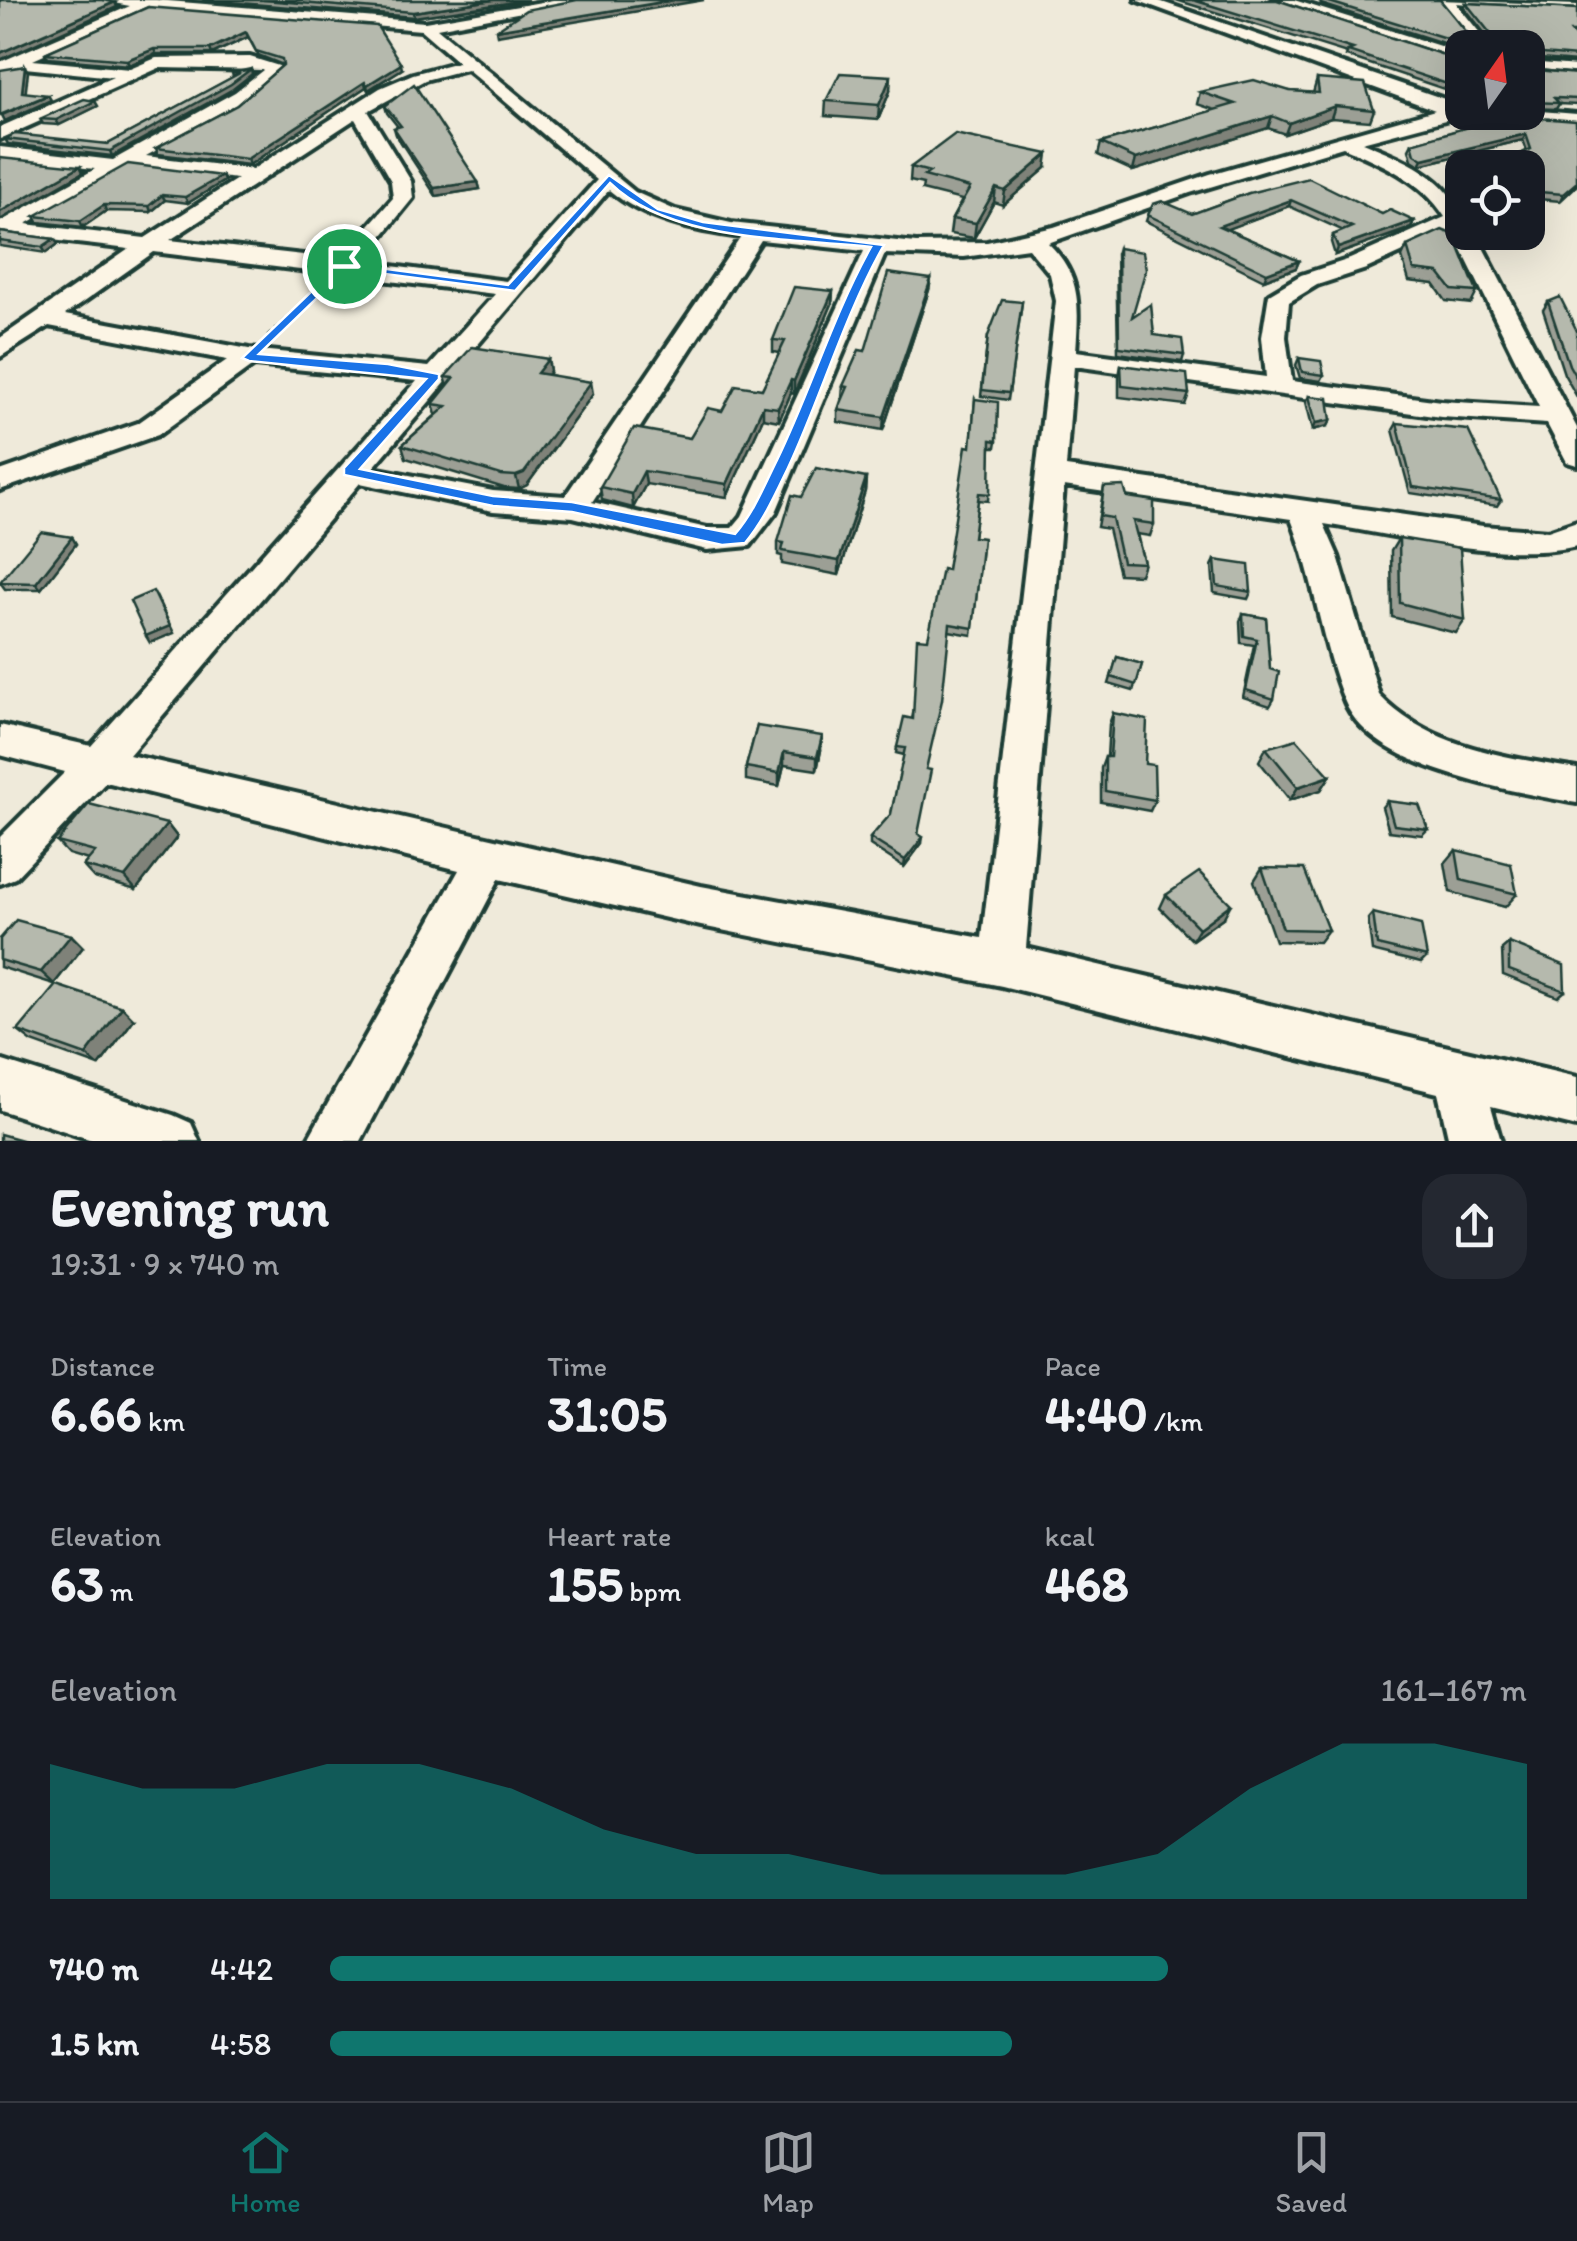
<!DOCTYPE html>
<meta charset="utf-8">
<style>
:root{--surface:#171b24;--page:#242831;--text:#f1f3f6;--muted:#9ea1a6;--line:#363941;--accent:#0f766e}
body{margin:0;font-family:Itim,sans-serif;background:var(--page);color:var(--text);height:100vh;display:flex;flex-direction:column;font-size:38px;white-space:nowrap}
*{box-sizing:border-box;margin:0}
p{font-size:32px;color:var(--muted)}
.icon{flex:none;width:55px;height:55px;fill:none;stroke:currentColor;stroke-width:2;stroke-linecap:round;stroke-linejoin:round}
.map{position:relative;height:1141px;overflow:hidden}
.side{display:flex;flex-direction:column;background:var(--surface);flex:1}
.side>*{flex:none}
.needle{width:65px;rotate:14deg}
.tools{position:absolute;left:1445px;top:30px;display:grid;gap:20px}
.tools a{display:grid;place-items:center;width:100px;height:100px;border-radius:20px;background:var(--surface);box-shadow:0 10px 40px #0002;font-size:50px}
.pin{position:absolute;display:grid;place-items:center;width:85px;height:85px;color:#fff;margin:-42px;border:5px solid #fff;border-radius:50%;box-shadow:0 2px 10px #0007}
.round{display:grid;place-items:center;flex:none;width:105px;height:105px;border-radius:30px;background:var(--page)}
.summary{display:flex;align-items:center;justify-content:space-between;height:170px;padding:0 50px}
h1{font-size:55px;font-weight:700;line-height:75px}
.figures{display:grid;grid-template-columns:repeat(3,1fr);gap:15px;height:170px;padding:10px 50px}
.figures div{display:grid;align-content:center}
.figures b{font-size:50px;font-weight:700}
.figures small{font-size:28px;font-weight:400}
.figures p{font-size:28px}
.chart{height:280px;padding:20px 50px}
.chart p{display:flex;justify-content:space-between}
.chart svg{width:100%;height:180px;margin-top:10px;fill:var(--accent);opacity:.7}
ul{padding:0 50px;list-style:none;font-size:32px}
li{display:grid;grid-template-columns:160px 120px 1fr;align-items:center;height:75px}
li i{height:25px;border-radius:12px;background:var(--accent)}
.tabs{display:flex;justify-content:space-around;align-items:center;height:140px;border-top:2px solid var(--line);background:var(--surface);font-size:28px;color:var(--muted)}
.tabs a{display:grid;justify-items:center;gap:5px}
.tabs .selected{color:var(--accent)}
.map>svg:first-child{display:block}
</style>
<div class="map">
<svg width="1577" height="1141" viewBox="0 0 1577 1141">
<rect width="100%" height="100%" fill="#efeada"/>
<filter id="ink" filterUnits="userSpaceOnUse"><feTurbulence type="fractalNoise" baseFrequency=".01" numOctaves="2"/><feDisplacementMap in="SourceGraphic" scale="20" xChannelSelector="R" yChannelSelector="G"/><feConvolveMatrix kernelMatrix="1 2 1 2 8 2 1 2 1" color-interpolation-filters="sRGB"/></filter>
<g filter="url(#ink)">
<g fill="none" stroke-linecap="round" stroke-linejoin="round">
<g stroke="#1f3d34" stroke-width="8">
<g id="minor">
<path d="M97,0H156L425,22L553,0H585L437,28L635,192L675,210L731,223L916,243L987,242L1054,227L1210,174L1435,110L1136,0H1156L1462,105V112L1468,114L1362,142C1404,159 1462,181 1462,232H1475L1577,428V465L1567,462L1547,424L1441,417L1074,366L1066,467L1483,526L1548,531L1577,521V546C1506,563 1397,535 1324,524L1338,556L1379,695C1429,748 1508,757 1577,769V803C1514,791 1373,770 1345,702C1321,644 1315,578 1291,519L1064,486L1026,948L1577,1077V1127L1491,1106L1501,1141H1449L1438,1093L1002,986L701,926L499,879L361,1141H307L459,870L106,782L15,878L0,884V837L65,772L0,755V725L91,746L417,381L254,365L158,435L0,490V471L138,423L227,360L49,326L0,357V338L129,249L0,234V222L95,169L0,159V147L113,160L235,92L263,70L159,68L0,139V127L113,77L15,67L0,73V62L130,6ZM149,8L421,30L458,62L413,74L380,88L253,169L146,156C191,131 251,109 282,67L250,57L156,58L130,69L33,60ZM467,69L597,180L506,281L361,262L413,198L411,181L368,111L425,80ZM355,119L391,181L393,198L339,259L170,240ZM1343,147C1382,164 1422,180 1445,217L1350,259L1301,275L1269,294L1262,337L1266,377L1076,351C1079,306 1082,276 1048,243L1190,193ZM130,166L237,179L145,238L26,224ZM609,190C645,221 696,231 741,237L565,496L493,491L373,468ZM1452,230L1539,407L1441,401L1292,381L1286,337L1289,302L1317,285L1366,269ZM761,240L864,251L742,516L732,528H707L592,502ZM1028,248L1050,274L1056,301L982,938L701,886L129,755L360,483L493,511L573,517L707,550L750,546L776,512L885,254L964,257ZM154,252L495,294L429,367L249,349L65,315Z"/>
<polygon points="1273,0 1294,0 1462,53 1462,63"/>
<polygon points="1439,0 1577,5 1577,13 1456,3 1492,48 1477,48"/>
<polygon points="1528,62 1577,66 1577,76 1528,72"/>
<polygon points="1528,110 1577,114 1577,124 1491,117 1483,112"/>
<polygon points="0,1060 173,1115 191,1123 199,1141 95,1141 0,1110"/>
</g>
</g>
<polyline stroke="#1f3d34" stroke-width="4" stroke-dasharray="5 5" stroke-linecap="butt" points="268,337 322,286"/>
<use href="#minor" fill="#fcf5e5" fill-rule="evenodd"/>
</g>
<g fill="#9c9f95" stroke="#1f3d34" stroke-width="2.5">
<polygon points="202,0 528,0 414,17"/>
<polygon points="1176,0 1277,0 1462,61 1462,95 1346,56 1347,53"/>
<polygon points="1319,0 1440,0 1479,47 1493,44 1464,7 1466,3 1577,9 1577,37 1576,37 1577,62 1528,58 1528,48 1462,48 1462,49 1321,4"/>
<polygon points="148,7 402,69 368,90 366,87 249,165 158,154 156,148 237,105 283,65 258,55 248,37 212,54 156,54 129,65 48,58 45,53"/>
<polygon points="1528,66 1528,69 1577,74 1577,105 1559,104 1556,109 1528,108"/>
<polygon points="232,73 252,74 233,89 112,156 8,144 5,139 108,144 233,77"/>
<polygon points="1317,79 1374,110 1370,121 1331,118 1285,134 1268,128 1133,171 1098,155 1101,143 1215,110 1197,104 1200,92 1290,91 1313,93"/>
<polygon points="890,91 878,120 825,116 826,101"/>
<polygon points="98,106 59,125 43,124 40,119"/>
<polygon points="385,106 478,182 480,189 436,196 396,135 394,128 398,127 387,113"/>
<polygon points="1482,118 1577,123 1577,185 1560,201 1528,198 1527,151 1523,140 1420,165 1412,160 1409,149 1412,143 1480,124"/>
<polygon points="911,167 1046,168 1003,205 994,202 974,238 950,234 952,219 962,200 922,190 923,184 910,181"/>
<polygon points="222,176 224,181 188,203 165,200 151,212 106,211 83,227 38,222 35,216"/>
<polygon points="1462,179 1462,191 1450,190 1452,183"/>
<polygon points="1249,193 1382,214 1414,221 1411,228 1335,255 1331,242 1333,235 1344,231 1289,206 1226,229 1299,261 1296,268 1264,280 1146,221 1148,215 1192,214"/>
<polygon points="0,232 54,239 58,244 46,253 0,246"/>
<polygon points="1407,246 1477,292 1471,304 1446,301 1434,284 1409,281 1402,257"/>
<polygon points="1118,248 1132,317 1154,335 1184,355 1182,362 1118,353 1116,254"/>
<polygon points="931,279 929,290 883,430 838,422 838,410 842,398 843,386 865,351"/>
<polygon points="833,291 832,304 794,394 791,393 779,421 763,418 727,497 646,484 633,508 602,500 600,487 690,438 722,411 762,389 780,353 773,352 773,340"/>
<polygon points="1022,302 1008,400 981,396 988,336"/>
<polygon points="1548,302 1577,331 1577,397 1564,374 1543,310"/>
<polygon points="1299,358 1324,375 1321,381 1300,378 1296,365"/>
<polygon points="548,359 550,371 548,374 593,394 527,485 519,489 504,488 406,458 402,445 436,415 433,404 448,386 445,377"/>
<polygon points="1121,365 1189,394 1185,405 1119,397 1119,376"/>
<polygon points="1309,396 1331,420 1328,426 1313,430 1306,402"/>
<polygon points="975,399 997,441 996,447 991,447 988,501 978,500 973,537 983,538 972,635 949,631 926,769 918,834 922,843 904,867 870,845 870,838 891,814 904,755 896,753 897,747 912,719 928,639 947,570 971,447"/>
<polygon points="1397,423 1501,500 1497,506 1410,493 1393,430"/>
<polygon points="866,478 865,491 839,575 782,564 782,556 778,555 778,542 801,497"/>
<polygon points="1104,487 1127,497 1154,524 1150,536 1137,534 1144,563 1140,575 1119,574 1108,529 1097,527"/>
<polygon points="72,537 76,544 41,589 5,589 0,582"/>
<polygon points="1399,538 1465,620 1456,633 1392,617 1391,551"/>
<polygon points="1215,560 1251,592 1248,599 1214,593 1212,566"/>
<polygon points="1243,614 1266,618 1270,669 1274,699 1270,706 1243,697 1254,645 1241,643 1240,621"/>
<polygon points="1117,657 1142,664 1133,691 1109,684"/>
<polygon points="1113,713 1145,764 1155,800 1150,811 1101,802 1101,768 1105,757 1107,757 1109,724"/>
<polygon points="757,726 821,750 817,770 784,765 779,786 746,780 746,767"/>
<polygon points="1266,748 1330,776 1321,790 1290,800 1259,761"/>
<polygon points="1387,801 1428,829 1422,835 1389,831 1382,807"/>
<polygon points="167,824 177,837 136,890 94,878 83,866 88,860 68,854 57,842"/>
<polygon points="1456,850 1517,894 1505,907 1450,892 1445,863"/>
<polygon points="1262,868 1328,930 1319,942 1275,941 1254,881"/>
<polygon points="1166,895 1224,917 1192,940 1160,908"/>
<polygon points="1373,913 1427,957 1421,963 1372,951 1368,919"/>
<polygon points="71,935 83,947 54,984 0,967 0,939"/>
<polygon points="1509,943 1565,991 1558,997 1503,975 1502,949"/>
<polygon points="134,1019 99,1066 32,1042 18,1031"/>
</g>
<g fill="#7f8279" stroke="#1f3d34" stroke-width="2.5">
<polygon points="493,0 528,0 414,17 413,12"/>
<polygon points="674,0 704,0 497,35 496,30"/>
<polygon points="115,2 117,7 0,60 0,53"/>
<polygon points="246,32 248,37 212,54 210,49"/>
<polygon points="154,49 156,54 129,65 127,60"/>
<polygon points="401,64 402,69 368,90 367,85"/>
<polygon points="25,66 28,72 25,98 22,92"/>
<polygon points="251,69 252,74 233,89 112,156 110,151"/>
<polygon points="891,76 890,91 878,120 879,105"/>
<polygon points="365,82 366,87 249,165 247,159"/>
<polygon points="48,95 51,100 5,121 2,115"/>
<polygon points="95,101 98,106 59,125 56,120"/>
<polygon points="1335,106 1331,118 1285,134 1289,123"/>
<polygon points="1272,116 1268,128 1133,171 1136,159"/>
<polygon points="1526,134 1523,140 1420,165 1423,159"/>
<polygon points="1048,154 1046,168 1003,205 1005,191"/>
<polygon points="80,166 83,172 0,220 0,212"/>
<polygon points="222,176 224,181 188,203 185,197"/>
<polygon points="478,182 480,189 436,196 434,188"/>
<polygon points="1577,182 1577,185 1560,201 1563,194"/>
<polygon points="996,188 994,202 974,238 976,223"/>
<polygon points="162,195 165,200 151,212 149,206"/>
<polygon points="1291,200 1289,206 1217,233 1219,226"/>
<polygon points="104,205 106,211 83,227 80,221"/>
<polygon points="1414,221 1411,228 1335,255 1338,248"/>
<polygon points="54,239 58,244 46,253 42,247"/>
<polygon points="1299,261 1296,268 1264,280 1267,273"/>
<polygon points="931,279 929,290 883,430 884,417"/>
<polygon points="833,291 832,304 794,394 794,381"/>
<polygon points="548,359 550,371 540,385 537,373"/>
<polygon points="791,380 791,393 779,421 778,408"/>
<polygon points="591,382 593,394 527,485 519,489 516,476"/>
<polygon points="763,406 763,418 727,497 727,484"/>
<polygon points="1331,420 1328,426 1313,430 1316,423"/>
<polygon points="644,471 646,484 633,508 632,494"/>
<polygon points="866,478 865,491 839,575 839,561"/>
<polygon points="72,537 76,544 41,589 36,583"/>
<polygon points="157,598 174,633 150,643 146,636"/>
<polygon points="822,736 821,750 817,770 817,757"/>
<polygon points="784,752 784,765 779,786 779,773"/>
<polygon points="1330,776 1321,790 1290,800 1298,787"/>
<polygon points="167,824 177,837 136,890 125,877"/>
<polygon points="923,837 922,843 904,867 905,860"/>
<polygon points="1231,904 1224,917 1192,940 1199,928"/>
<polygon points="71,935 83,947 54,984 41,972"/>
<polygon points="122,1007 134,1019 99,1066 86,1055"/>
</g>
<g fill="#b5b9ad" stroke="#1f3d34" stroke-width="2.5">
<polygon points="0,0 102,0 115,2 0,53"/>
<polygon points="263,0 493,0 413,12"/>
<polygon points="577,0 674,0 496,30 526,10"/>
<polygon points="1193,0 1277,0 1462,61 1462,89 1348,51 1353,49"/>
<polygon points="1323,0 1440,0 1479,47 1498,43 1466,3 1577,9 1577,32 1571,32 1577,39 1577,57 1531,53 1528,56 1528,48 1466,48 1465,44"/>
<polygon points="148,7 377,26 401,64 367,85 365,82 247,159 156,148 237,105 283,65 282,59 256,51 246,32 210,49 154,49 127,60 45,53"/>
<polygon points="25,66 22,92 48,95 0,115 0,70"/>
<polygon points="1528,66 1528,69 1577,74 1577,99 1554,98 1559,103 1528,102"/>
<polygon points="251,69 231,84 110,151 5,139 15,134 108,144 240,73 232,73"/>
<polygon points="840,73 891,76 879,105 826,101"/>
<polygon points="1317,79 1365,83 1374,110 1335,106 1289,123 1272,116 1136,159 1101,143 1235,104 1200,92 1254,80 1290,91 1319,93"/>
<polygon points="414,84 478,182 434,188 394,128 401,126 385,106"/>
<polygon points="84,99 95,101 56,120 40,119"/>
<polygon points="1493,114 1576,121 1577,182 1563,194 1528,191 1528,168 1488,168 1531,149 1526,134 1423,159 1415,154 1412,143 1482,123 1482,118"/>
<polygon points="955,134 1048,154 1005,191 996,188 976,223 952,219 970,188 924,176 930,172 911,167"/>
<polygon points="0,158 80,166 0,212"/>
<polygon points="128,164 222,176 185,197 162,195 149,206 104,205 80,221 35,216"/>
<polygon points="1309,178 1382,214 1390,210 1414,221 1338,248 1333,235 1352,227 1291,200 1219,226 1299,261 1267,273 1148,215 1153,204 1162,201 1192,214 1249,193"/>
<polygon points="1442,230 1454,235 1477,292 1452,290 1439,273 1414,270 1407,246"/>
<polygon points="0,232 54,239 42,247 0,241"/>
<polygon points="1118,248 1143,252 1146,269 1132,317 1151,304 1154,335 1182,339 1184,355 1119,347"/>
<polygon points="888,273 931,279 884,417 838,410 848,387 843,386 859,350 865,351"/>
<polygon points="794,287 833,291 794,381 791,380 778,408 763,406 727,484 644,471 632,494 600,487 634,428 690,438 708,408 722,411 736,385 762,389 785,341 773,340"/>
<polygon points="1560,297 1577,331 1577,379 1569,365 1548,302"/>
<polygon points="1002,300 1022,302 1009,393 982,390 988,336"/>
<polygon points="472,347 548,359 537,373 591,382 524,473 516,476 501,475 402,445 447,406 433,404 454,378 445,377"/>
<polygon points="1299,358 1321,361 1324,375 1302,372"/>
<polygon points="1121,365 1187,374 1189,394 1122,386"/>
<polygon points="1309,396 1328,398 1331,420 1316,423"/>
<polygon points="975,399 998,402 997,441 991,440 990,494 979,493 973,537 983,538 973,628 950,624 942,700 926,769 931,770 918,834 923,837 905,860 870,838 891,814 905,748 897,747 904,717 913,719 917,638 928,639 942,569 947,570 966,446 971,447"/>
<polygon points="1397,423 1468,430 1501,500 1413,487"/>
<polygon points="816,468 866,478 839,561 782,551 784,543 778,542 792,495 801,497"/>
<polygon points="1124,486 1127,497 1154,501 1154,524 1133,521 1144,563 1122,562 1112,518 1100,516 1104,487"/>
<polygon points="41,532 72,537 36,583 0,582"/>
<polygon points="1399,538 1460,548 1465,620 1400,603"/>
<polygon points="1215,560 1249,565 1251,592 1217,586"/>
<polygon points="153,591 170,626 146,636 130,601"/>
<polygon points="1243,614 1266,618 1270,669 1279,672 1274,699 1246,690 1257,639 1244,636"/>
<polygon points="1117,657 1142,664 1136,685 1111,677"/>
<polygon points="1113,713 1147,720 1145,764 1154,765 1155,800 1105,791 1105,757 1110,757"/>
<polygon points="757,726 822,736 817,757 784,752 779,773 746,767"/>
<polygon points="1297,739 1330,776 1298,787 1266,748"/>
<polygon points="1387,801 1419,805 1428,829 1394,825"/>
<polygon points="89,804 167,824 125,877 83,866 95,852 57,842"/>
<polygon points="1456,850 1511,864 1517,894 1461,880"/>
<polygon points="1262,868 1304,869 1328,930 1283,929"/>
<polygon points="1199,872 1231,904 1199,928 1166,895"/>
<polygon points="1373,913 1421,925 1427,957 1377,945"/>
<polygon points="16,920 71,935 41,972 0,960 0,939"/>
<polygon points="1509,943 1564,965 1565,991 1509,970"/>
<polygon points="56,985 122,1007 86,1055 18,1031"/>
<polygon points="0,1134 25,1141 0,1141"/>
</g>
</g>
<path fill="#1a73e8" stroke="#fff" stroke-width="2.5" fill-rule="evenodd" d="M609,175L658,209L703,222L884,245C844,316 822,395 788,468C775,495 764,520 745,543L722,545L572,512L493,506L344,475V468L426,379L249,361L242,358L341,263L508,285ZM610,183C670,242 791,238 871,247C833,315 811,390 777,460C764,486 754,512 735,534L572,502L493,496L360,469L439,379V374L388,364L259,354L347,269L515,291Z"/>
</svg>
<div class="tools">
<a><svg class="needle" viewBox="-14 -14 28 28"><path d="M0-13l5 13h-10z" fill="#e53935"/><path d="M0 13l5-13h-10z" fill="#9ea1a6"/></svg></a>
<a><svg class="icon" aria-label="locate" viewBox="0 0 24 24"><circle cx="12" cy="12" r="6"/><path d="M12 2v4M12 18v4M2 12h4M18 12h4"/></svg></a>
</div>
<div class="pin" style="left:344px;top:266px;background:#1e9e55"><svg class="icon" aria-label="arrive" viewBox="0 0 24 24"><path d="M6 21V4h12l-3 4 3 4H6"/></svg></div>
</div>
<section class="side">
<div class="summary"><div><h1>Evening run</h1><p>19:31 · 9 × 740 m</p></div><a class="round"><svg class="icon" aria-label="share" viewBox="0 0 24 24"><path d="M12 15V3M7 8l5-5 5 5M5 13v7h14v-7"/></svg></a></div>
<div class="figures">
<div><p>Distance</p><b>6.66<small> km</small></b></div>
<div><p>Time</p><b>31:05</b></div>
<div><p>Pace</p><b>4:40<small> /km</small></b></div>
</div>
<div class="figures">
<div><p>Elevation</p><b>63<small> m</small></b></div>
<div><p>Heart rate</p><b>155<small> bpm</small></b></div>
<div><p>kcal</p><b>468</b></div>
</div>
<div class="chart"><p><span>Elevation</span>161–167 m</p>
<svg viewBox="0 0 160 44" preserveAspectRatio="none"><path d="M0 44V11L10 17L20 17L30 11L40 11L50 17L60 27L70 33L80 33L90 38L100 38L110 38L120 33L130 17L140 6L150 6L160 11V44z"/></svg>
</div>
<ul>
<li><b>740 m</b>4:42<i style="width:70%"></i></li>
<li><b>1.5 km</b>4:58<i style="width:57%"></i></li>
</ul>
</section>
<nav class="tabs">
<a class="selected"><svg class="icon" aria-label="home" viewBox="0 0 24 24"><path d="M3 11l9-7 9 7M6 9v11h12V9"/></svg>Home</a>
<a><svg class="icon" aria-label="map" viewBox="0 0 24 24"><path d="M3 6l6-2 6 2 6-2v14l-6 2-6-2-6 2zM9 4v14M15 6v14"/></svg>Map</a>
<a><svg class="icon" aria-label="saved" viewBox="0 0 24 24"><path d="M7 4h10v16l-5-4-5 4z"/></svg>Saved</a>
</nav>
